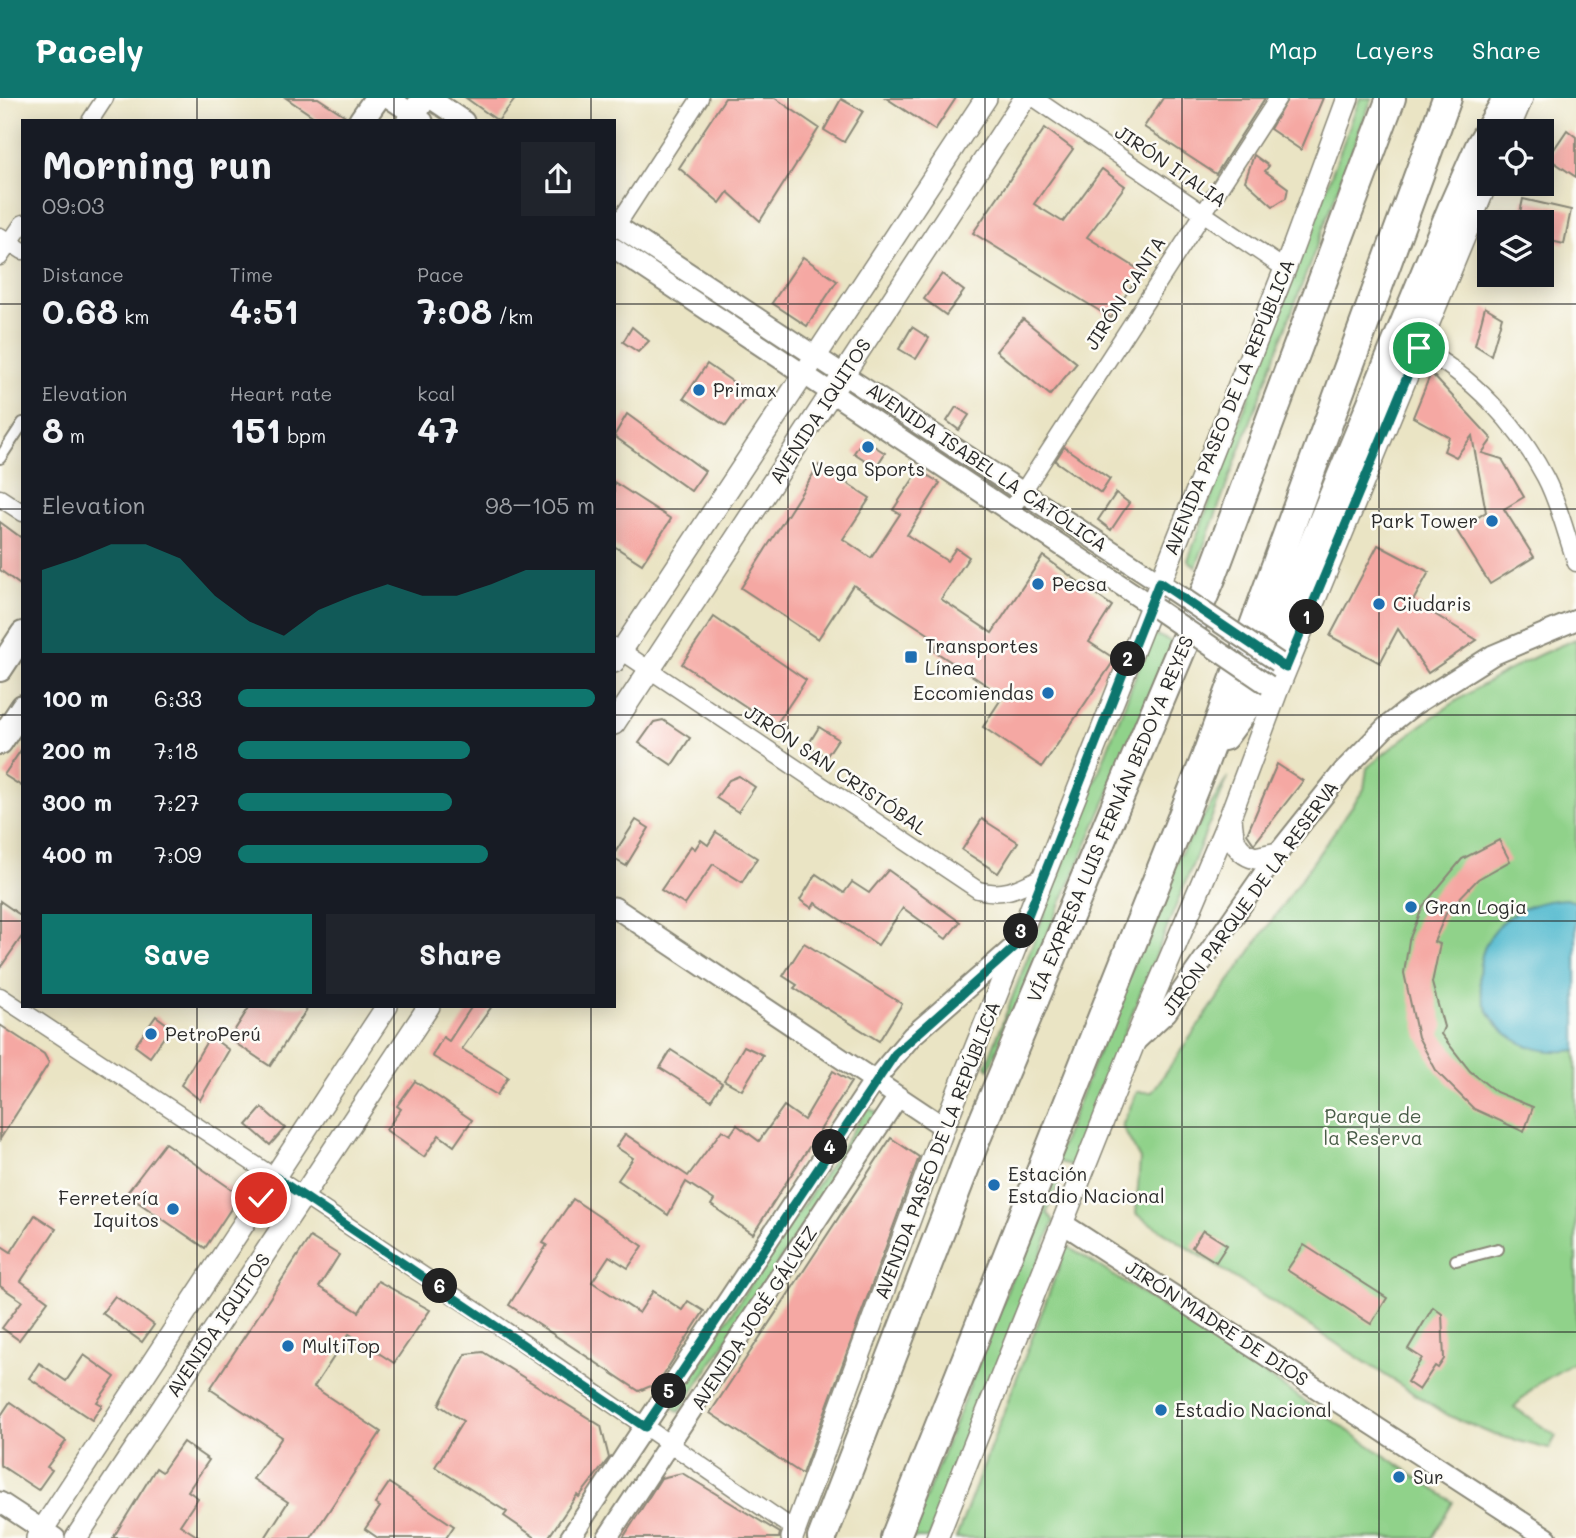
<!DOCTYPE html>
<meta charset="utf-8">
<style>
:root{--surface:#171b24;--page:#20242c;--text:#f1f3f6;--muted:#9ea1a6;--accent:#0f766e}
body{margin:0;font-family:Mali,sans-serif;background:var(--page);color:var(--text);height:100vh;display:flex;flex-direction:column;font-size:26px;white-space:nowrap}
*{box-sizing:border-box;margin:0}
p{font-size:23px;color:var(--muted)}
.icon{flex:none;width:38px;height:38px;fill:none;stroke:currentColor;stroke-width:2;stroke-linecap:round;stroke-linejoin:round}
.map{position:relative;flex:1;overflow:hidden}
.side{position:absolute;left:21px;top:21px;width:595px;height:889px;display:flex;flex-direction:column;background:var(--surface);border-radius:0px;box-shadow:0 4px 18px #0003}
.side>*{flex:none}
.controls{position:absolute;left:1477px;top:21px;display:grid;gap:14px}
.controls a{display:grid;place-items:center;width:77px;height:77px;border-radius:0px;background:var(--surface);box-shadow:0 4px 18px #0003;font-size:35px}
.pin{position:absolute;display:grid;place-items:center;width:60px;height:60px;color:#fff;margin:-30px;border:4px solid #fff;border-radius:50%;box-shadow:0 2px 7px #0007}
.km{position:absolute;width:35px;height:35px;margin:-18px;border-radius:50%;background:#222;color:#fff;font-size:19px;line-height:35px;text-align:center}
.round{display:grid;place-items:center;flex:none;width:74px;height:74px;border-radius:0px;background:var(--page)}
.head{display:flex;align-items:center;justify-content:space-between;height:119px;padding:0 21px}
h1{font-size:38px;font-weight:700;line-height:52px}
.figures{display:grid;grid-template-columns:repeat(3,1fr);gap:10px;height:119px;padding:7px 21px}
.figures div{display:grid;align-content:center}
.figures b{font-size:35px;font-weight:700}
.figures small{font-size:19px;font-weight:400}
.figures p{font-size:19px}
.chart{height:196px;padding:14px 21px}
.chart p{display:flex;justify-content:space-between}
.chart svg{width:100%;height:126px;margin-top:7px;fill:var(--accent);opacity:.7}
.action{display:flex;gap:14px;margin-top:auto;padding:14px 21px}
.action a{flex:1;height:80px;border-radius:0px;background:var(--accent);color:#fff;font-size:28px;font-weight:700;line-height:80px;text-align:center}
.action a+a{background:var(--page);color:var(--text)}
ul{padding:0 21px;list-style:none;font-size:23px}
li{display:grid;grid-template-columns:112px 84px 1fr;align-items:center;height:52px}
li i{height:18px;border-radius:9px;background:var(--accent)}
header{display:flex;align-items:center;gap:42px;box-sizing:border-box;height:98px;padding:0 35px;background:var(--accent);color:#fff}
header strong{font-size:33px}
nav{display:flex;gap:38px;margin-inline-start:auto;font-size:24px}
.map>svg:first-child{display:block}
</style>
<header>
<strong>Pacely</strong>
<nav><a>Map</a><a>Layers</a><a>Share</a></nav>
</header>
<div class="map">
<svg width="1576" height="1440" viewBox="0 0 1576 1440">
<rect width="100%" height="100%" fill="#fdfcf7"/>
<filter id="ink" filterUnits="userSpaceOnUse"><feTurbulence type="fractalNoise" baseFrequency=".0143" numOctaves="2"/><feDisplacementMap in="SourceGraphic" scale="14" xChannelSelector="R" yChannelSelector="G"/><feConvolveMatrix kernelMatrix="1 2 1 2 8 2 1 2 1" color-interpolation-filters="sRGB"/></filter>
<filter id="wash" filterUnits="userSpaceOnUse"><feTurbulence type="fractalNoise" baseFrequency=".00686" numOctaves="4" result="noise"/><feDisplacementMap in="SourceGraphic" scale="28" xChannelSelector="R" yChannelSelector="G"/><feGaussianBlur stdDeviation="1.57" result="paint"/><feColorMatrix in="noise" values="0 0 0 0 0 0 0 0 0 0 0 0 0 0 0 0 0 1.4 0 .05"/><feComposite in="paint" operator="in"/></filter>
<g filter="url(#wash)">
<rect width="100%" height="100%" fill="#eae4c4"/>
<g fill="#90d28a" stroke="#5e7e5a" stroke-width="2">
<polygon points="1360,0 1372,0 1196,469 1188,462"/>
<polygon points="1152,535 1174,545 989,971 986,968"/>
<path d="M1576,541V1263L1535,1288L1514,1309L1556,1338L1549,1351L1492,1336L1447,1317L1136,1116L1140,1061L1122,1028L1137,994H1152L1364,691L1367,670C1430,616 1498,572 1576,541Z"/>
<polygon points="1228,679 1071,1067 1055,1063 1170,773"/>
<polygon points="868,1010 878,1015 679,1314 670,1307"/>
<polygon points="1052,1077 1060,1081 1047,1115 1054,1123 929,1440 910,1440"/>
<polygon points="1067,1148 1204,1235 1453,1404 1432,1440 956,1440"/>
</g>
<path fill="#52bacf" stroke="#3e727d" stroke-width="2" d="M1566,801L1576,804V952C1461,969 1437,808 1566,801Z"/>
<g id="blocks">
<g fill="#f5a8a3">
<polygon points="286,0 318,0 347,19 346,23 320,23"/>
<polygon points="466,0 516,0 498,23"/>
<polygon points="725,0 775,0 819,30 760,123 728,94 720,105 679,70"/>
<polygon points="886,0 956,0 935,32"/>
<polygon points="1163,0 1265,0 1216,76 1144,29"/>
<polygon points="1288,0 1323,0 1301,52 1270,31"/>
<polygon points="841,1 863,13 844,44 824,32"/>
<polygon points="1045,30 1073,51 1034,106 1063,124 1102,71 1125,88 1087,139 1141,173 1111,220 973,135"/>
<polygon points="1567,32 1576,39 1576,79 1548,60"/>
<polygon points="1254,57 1269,68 1265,73 1288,90 1286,100 1273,108 1245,83"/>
<polygon points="1523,101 1571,112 1564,146 1542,141 1542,124 1518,124"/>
<polygon points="803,159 837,183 807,228 772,205"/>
<polygon points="942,176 964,193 946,217 924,201"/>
<polygon points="1485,209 1502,219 1491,257 1475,247"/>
<polygon points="1023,221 1077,265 1050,297 996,253"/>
<polygon points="632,229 649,243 638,254 623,244"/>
<polygon points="912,229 929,240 916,261 899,251"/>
<polygon points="707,266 749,295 726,328 684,300"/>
<polygon points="1431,275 1492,341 1482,355 1502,361 1524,399 1504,411 1534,459 1490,486 1457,433 1486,414 1472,338 1456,359 1444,353 1449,339 1413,319"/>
<polygon points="956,309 969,317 959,332 947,323"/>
<polygon points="627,316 705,373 691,393 614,338"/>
<polygon points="863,341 885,355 876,369 854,355"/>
<polygon points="1064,349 1110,381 1101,395 1055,363"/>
<polygon points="819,367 870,400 843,441 871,460 900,416 893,412 919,372 940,385 907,437 947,463 956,450 969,459 941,501 992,535 1043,458 1112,508 1089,544 1115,561 1042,669 983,629 1003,598 933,552 939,543 853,487 818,541 741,490"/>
<polygon points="614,384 671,421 642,466 614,448"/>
<polygon points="1116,395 1129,405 1111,432 1098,422"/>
<polygon points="0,424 23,441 23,489 0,472"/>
<polygon points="1378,447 1429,474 1413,503 1477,542 1428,575 1398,531 1380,565 1330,538"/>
<polygon points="714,519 806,582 775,628 682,566"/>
<polygon points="663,622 690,640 672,667 639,645 654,624"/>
<polygon points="819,629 838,641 826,659 808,647"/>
<polygon points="23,649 23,689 4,677"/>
<polygon points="1277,666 1303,683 1254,746 1247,736"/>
<polygon points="739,678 755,689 738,714 716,700 729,682"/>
<polygon points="982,721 1018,744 998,775 962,752"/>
<polygon points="636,722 649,730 626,768 614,761 614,756"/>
<polygon points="716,734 757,760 742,784 713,766 685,807 661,792 691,748 695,751 701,742 708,747"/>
<polygon points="1499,742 1510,763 1478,781 1447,813 1434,844 1440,846 1432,885 1444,929 1441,936 1470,973 1496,994 1533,1009 1524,1034 1474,1011 1437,974 1418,939 1404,875 1409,842 1423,808 1462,761"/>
<polygon points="888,772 960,824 946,841 903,810 878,847 815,805 812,810 800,802 816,776 844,795 852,784 869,795"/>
<polygon points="0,803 23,819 23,837 0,870"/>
<polygon points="804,845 902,906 879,943 794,890 797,887 783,878"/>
<polygon points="250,908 309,908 270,968 229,941"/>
<polygon points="472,908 492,908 462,951 508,979 497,997 432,958 443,939 449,943"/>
<polygon points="156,918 171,929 150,959 135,948"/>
<polygon points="0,927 44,956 49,965 0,1041"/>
<polygon points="210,938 229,952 200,1002 181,987"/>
<polygon points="744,948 763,957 742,992 724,982"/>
<polygon points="671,952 722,985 711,1002 660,970"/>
<polygon points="833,973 851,984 753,1136 711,1107 714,1102 686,1084 668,1117 618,1082 633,1060 616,1049 625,1036 688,1078 722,1032 730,1037 737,1027 759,1043 784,1008 804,1022"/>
<polygon points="415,983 472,1022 454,1048 439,1037 424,1059 386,1032 401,1011 397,1008"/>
<polygon points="262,1010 285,1030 270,1047 247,1027"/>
<polygon points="891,1040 919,1059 802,1376 710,1315"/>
<polygon points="165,1045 240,1097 205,1150 126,1096"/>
<polygon points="573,1101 643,1148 628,1170 609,1158 592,1184 639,1215 653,1193 682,1212 688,1203 704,1213 658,1285 639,1293 509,1207 547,1147 543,1145"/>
<polygon points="35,1117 56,1131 21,1183 48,1203 19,1242 2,1230 22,1203 0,1188 0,1147 11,1154"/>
<polygon points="1203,1132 1227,1147 1216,1164 1192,1149"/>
<polygon points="310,1139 339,1157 319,1189 359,1214 378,1183 430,1212 394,1265 349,1236 314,1289 381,1334 311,1440 265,1440 288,1404 253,1381 282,1339 210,1291"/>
<polygon points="1304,1147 1387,1200 1371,1226 1287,1172"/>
<polygon points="115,1198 154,1227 142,1244 102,1215"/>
<polygon points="1433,1209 1442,1216 1444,1261 1438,1270 1435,1268 1419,1292 1407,1284 1422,1260 1408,1251"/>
<polygon points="483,1254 601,1328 609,1360 579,1399 577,1397 548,1440 536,1440 504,1418 507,1414 435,1369 463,1323 439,1307 466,1256"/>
<polygon points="84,1257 115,1279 97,1304 102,1307 92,1322 29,1280 39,1265 66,1283"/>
<polygon points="10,1304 66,1343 47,1369 52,1372 38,1392 0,1367 0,1319"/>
<polygon points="183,1344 209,1362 188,1393 198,1400 180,1427 200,1440 113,1440 156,1370 162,1374"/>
<polygon points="682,1375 780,1435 779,1440 623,1440 661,1380"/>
<polygon points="389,1385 454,1428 446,1440 378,1440 365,1431 380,1409 375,1406"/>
</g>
</g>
</g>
<g filter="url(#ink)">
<use href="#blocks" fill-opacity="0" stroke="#8a8878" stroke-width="2"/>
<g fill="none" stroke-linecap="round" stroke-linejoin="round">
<g stroke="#8a8878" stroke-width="14">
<g id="pedestrian">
<polyline points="0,360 23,325"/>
<polyline points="1456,1162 1498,1151"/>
</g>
</g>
<g stroke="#8a8878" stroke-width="19">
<g id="minor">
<polyline points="1034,0 1285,171"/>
<polyline points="90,23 105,0"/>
<polyline points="614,132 700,0"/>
<polyline points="0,138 23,153"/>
<polyline points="0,159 23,125"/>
<path d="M1419,250C1471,277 1517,326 1545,379C1559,405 1566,437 1576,465"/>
<polyline points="0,400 23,415"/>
<polyline points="1009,415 1278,0"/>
<path d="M614,548L978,792C1004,799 1019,790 1041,779"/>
<polyline points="0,898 477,1213 795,1432"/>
</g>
</g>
<g stroke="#8a8878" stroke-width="23">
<g id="tertiary">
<polyline points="389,0 423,23"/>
<polyline points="430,0 464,23"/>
<polyline points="614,126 1167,489"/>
<polyline points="614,150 1155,510"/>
<polyline points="614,809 944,1029"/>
<polyline points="1135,944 1167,914 1278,755 1344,672 1386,629 1414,607 1493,557 1576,522"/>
<polyline points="1062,1125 1547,1440"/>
<polyline points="0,1404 55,1440"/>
<polyline points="570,1440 874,983 912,938 1015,848"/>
<polyline points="607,1440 898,999"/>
</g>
</g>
<g stroke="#8a8878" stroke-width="24">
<g id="secondary">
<polyline points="1508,33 1522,0"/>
<polyline points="614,564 986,0"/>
<polyline points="614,626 1025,0"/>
<path d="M1231,718C1232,738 1234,754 1255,760L1278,755"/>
<polyline points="37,1440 387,908"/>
<polyline points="76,1440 429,908"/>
<polyline points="792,1440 944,1029 1285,171 1348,0"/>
<polyline points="937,1440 1134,945 1231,716 1277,593 1489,79"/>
</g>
</g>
<g stroke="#8a8878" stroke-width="28">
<g id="primary">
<polyline points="361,23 377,0"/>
<polyline points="409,23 424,0"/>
<polyline points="0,571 23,536"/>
<polyline points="0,644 23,609"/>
</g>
</g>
<g stroke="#8a8878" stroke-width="32">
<g id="motorway">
<polyline points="1224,638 1247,607 1452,111 1480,48 1508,0"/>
<polyline points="822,1440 975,1043 1212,478 1391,0"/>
<polyline points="895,1440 1205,662 1447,0"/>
</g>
</g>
<use href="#pedestrian" stroke="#fff" stroke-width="10"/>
<use href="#minor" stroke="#fff" stroke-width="16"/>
<use href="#tertiary" stroke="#fff" stroke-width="19"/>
<use href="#secondary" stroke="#fff" stroke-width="21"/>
<use href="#primary" stroke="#fff" stroke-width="24"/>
<use href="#motorway" stroke="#fff" stroke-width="28"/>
<g stroke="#8a8878" stroke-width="23" stroke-linecap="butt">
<g id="tertiary-bridge">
<polyline points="1167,489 1278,564"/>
<polyline points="1155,510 1268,587"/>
</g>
</g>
<use href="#tertiary-bridge" stroke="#fff" stroke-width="19"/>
</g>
</g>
<g fill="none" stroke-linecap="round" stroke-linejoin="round" filter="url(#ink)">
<g stroke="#fff" stroke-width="14">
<polyline id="route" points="261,1100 275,1079 645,1329 895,956 1016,848 1159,484 1286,570 1419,250"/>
</g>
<use href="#route" stroke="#0f766e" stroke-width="9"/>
</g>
<path fill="none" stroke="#2b2b2b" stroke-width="2" stroke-opacity="0.55" d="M197,0V23M394,0V23M591,0V23M788,0V1440M985,0V1440M1182,0V1440M1379,0V1440M0,206H23M614,206H1576M0,411H23M614,411H1576M0,617H23M614,617H1576M0,823H23M614,823H1576M197,908V1440M394,908V1440M591,908V1440M0,1029H1576M0,1234H1576"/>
<g fill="#1f6fb2" stroke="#fdfcf7" stroke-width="2.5">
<circle cx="699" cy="292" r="7"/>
<circle cx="868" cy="349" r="7"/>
<circle cx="1492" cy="423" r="7"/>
<circle cx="1038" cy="486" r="7"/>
<circle cx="1379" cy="506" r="7"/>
<rect x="904" y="552" width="14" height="14" rx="3.5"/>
<circle cx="1048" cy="595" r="7"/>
<circle cx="1411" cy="809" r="7"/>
<circle cx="151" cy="936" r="7"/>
<circle cx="994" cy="1087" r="7"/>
<circle cx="173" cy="1111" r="7"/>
<circle cx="288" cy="1248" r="7"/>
<circle cx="1161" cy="1312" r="7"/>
<circle cx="1399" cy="1379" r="7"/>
</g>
<g text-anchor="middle" stroke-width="5" stroke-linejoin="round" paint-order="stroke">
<g font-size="19" fill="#2b2b2b" stroke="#fdfcf7">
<text transform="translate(1171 68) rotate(34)" y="7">JIRÓN ITALIA</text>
<text transform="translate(1125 195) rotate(-57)" y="7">JIRÓN CANTA</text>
<text transform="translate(1229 309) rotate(-68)" y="7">AVENIDA PASEO DE LA REPÚBLICA</text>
<text transform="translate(820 313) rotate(-57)" y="7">AVENIDA IQUITOS</text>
<text transform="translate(987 369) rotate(34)" y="7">AVENIDA ISABEL LA CATÓLICA</text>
<text transform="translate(836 672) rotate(34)" y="7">JIRÓN SAN CRISTÓBAL</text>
<text transform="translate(1110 721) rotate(-67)" y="7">VÍA EXPRESA LUIS FERNÁN BEDOYA REYES</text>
<text transform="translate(1250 800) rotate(-54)" y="7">JIRÓN PARQUE DE LA RESERVA</text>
<text transform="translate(937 1052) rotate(-69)" y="7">AVENIDA PASEO DE LA REPÚBLICA</text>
<text transform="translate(754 1220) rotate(-57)" y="7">AVENIDA JOSÉ GÁLVEZ</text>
<text transform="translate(1217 1225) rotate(33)" y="7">JIRÓN MADRE DE DIOS</text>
<text transform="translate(218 1227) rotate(-56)" y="7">AVENIDA IQUITOS</text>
</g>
<g font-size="19" fill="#2b2b2b" stroke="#fdfcf7" text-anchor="start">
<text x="713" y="299">Primax</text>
<text x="868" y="378" text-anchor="middle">Vega Sports</text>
<text x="1478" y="430" text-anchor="end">Park Tower</text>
<text x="1052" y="493">Pecsa</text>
<text x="1393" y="513">Ciudaris</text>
<text x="925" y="555">Transportes<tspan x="925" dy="22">Línea</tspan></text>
<text x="1034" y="602" text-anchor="end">Eccomiendas</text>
<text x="1425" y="816">Gran Logia</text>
<text x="165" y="943">PetroPerú</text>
<text x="1008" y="1083">Estación<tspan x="1008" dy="22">Estadio Nacional</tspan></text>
<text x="159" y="1107" text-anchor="end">Ferretería<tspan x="159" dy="22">Iquitos</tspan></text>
<text x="302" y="1255">MultiTop</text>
<text x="1175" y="1319">Estadio Nacional</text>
<text x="1413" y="1386">Sur</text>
</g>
<g font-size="19" fill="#495d48" stroke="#fdfcf7">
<text x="1373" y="1025">Parque de<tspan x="1373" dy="22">la Reserva</tspan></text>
</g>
</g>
</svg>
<div class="controls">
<a><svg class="icon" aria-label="locate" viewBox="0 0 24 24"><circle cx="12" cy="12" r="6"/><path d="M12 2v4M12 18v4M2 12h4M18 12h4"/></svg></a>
<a><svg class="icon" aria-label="layers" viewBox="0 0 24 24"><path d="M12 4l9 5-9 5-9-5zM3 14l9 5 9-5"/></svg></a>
</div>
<div class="pin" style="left:1419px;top:250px;background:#1e9e55"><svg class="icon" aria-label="arrive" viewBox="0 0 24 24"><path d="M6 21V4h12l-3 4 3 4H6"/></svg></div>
<div class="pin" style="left:261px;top:1100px;background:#d93025"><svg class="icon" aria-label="check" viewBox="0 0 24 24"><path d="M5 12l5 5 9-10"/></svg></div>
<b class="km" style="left:1307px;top:519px">1</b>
<b class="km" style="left:1128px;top:561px">2</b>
<b class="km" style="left:1021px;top:833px">3</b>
<b class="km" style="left:830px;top:1049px">4</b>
<b class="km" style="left:669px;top:1293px">5</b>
<b class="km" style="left:440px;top:1188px">6</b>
<section class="side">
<div class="head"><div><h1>Morning run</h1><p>09:03</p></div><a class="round"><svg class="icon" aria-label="share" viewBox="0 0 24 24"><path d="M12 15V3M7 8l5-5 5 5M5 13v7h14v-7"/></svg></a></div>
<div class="figures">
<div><p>Distance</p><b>0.68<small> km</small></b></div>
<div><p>Time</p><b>4:51</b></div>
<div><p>Pace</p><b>7:08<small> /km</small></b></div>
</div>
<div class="figures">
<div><p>Elevation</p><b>8<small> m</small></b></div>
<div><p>Heart rate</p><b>151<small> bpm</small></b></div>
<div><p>kcal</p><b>47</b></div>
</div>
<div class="chart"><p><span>Elevation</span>98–105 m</p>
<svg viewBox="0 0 160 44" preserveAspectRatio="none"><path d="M0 44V15L10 11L20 6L30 6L40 11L50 24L60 33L70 38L80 29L90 24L100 20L110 24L120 24L130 20L140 15L150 15L160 15V44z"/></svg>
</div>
<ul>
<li><b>100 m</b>6:33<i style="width:100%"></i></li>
<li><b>200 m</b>7:18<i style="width:65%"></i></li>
<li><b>300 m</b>7:27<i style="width:60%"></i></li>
<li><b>400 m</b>7:09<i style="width:70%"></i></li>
</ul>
<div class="action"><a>Save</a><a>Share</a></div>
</section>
</div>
